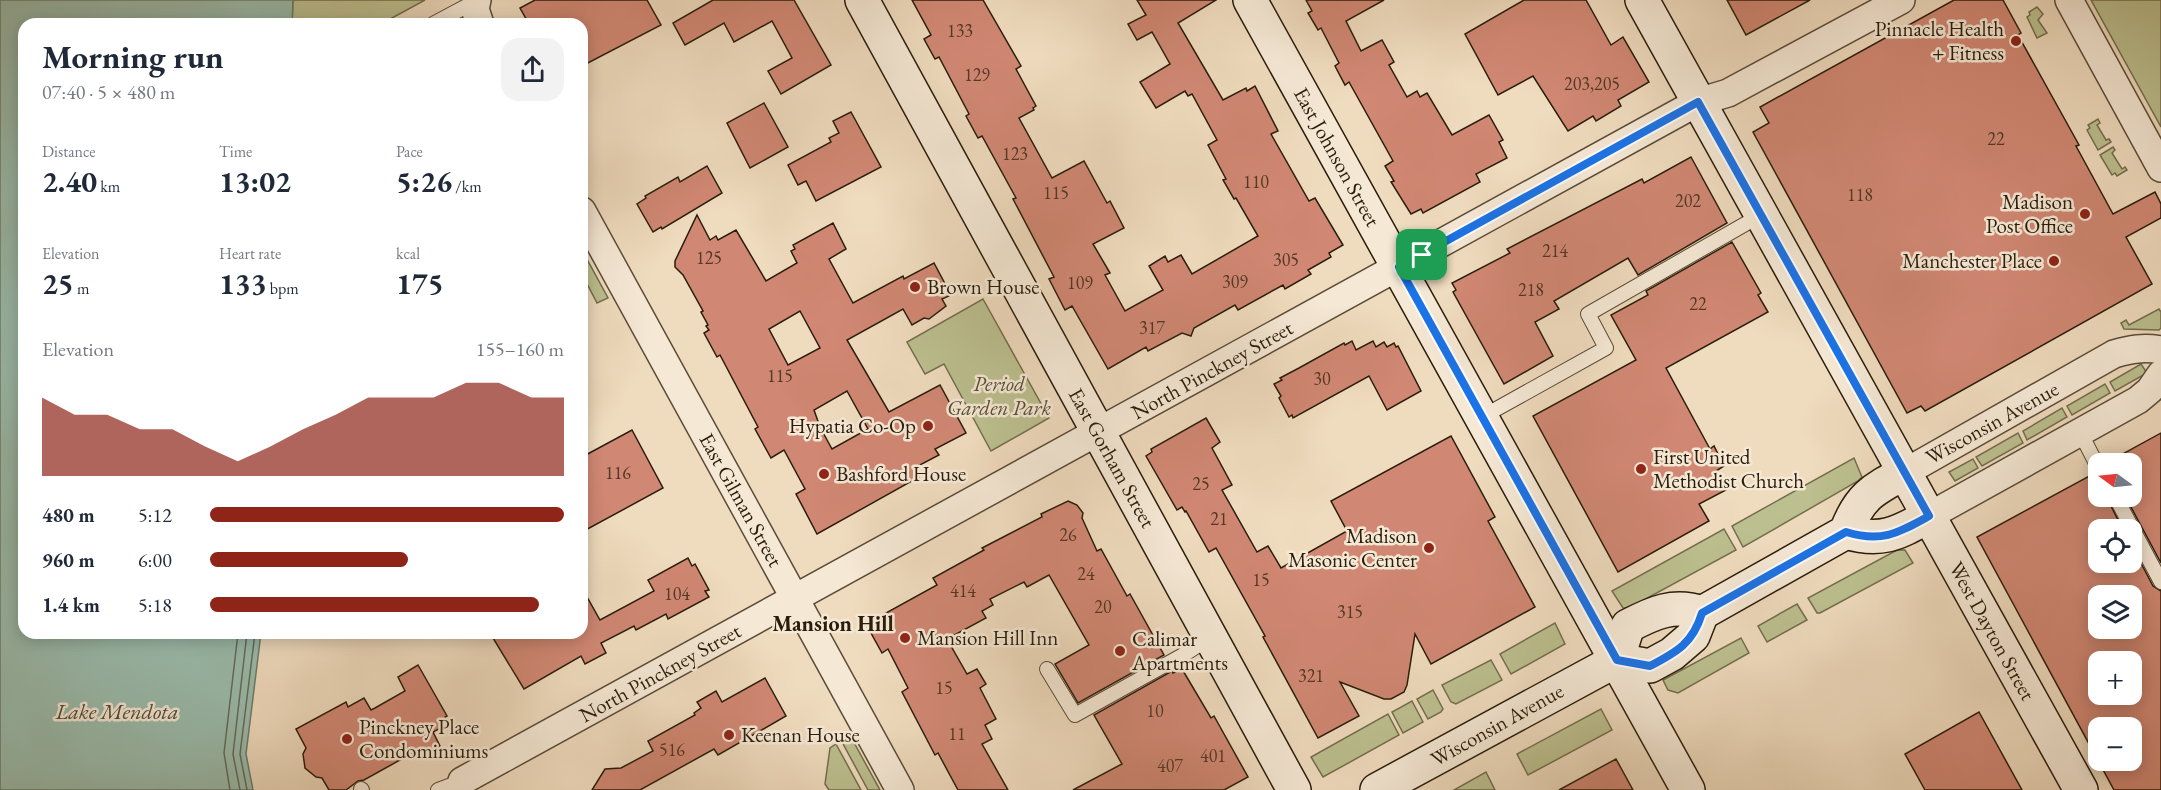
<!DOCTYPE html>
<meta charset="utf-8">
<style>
:root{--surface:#fff;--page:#f2f2f3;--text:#1f2937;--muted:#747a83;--accent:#8f2418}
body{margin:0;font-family:"EB Garamond",serif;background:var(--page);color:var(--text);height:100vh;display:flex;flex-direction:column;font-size:22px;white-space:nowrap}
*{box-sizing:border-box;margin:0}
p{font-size:20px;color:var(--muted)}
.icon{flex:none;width:33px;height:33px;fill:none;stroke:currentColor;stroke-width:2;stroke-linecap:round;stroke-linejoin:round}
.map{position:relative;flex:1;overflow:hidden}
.details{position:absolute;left:18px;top:18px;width:570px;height:621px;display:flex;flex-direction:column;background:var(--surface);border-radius:18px;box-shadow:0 3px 15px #0003}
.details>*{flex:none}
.needle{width:39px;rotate:285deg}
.tools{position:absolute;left:2088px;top:453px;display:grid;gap:12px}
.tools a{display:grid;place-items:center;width:54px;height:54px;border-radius:12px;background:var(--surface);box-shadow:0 3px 15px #0003;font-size:30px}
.pin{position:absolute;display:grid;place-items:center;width:51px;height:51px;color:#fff;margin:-26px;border-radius:12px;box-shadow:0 3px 9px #0006}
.round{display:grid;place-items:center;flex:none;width:63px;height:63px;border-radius:18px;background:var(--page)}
.summary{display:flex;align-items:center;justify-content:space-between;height:102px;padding:0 24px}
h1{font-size:33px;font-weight:700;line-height:45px}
.metrics{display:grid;grid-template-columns:repeat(3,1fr);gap:9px;height:102px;padding:6px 24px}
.metrics div{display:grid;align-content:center}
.metrics b{font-size:30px;font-weight:700}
.metrics small{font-size:16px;font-weight:400}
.metrics p{font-size:16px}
.chart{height:168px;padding:12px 24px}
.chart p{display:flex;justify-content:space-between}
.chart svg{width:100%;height:108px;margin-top:6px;fill:var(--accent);opacity:.7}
ul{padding:0 24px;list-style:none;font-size:20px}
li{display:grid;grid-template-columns:96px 72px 1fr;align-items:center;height:45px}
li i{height:15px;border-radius:8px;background:var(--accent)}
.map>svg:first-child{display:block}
</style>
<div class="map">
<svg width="2161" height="790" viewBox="0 0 2161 790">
<rect width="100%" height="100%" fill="#efdbbe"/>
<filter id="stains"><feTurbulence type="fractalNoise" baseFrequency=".00333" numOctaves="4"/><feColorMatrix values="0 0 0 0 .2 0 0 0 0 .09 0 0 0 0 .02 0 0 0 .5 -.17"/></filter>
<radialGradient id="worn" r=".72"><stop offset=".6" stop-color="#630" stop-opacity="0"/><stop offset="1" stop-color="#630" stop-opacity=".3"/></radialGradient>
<g fill="#bcbf8f" stroke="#736e4d" stroke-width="1.5">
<polygon points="293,0 425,0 381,24 292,24"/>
<polygon points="2091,0 2161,0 2161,127"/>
<polygon points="2037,7 2043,14 2038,20 2047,33 2037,38 2027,17 2030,15 2029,12"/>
<polygon points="2098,119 2100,123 2097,125 2106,140 2109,139 2111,142 2098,150 2087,130 2090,128 2088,125"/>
<polygon points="2113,147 2115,150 2112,153 2122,169 2125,167 2127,170 2117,176 2115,173 2112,175 2100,155"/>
<polygon points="582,250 608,298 597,303 582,274"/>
<polygon points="983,299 1049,418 991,451 944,364 925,374 907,342"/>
<polygon points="2159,309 2161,312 2161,328 2159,330 2124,329 2121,323 2126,320 2129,325"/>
<polygon points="2141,364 2147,373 2115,391 2110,382"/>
<polygon points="2105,384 2110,393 2072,415 2067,406"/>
<polygon points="2062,408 2067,417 2027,440 2023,431"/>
<polygon points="2018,433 2023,443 1982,466 1976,457"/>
<polygon points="1854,458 1862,477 1858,481 1743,547 1732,526"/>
<polygon points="1973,459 1978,468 1955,481 1949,472"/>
<polygon points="1724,529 1736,550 1629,608 1623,608 1612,591"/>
<polygon points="1897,550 1905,550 1913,563 1820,613 1817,613 1808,598"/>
<polygon points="1797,604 1807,620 1767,642 1758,626"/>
<polygon points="1555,623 1565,644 1511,674 1500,654"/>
<polygon points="1741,638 1749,653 1678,693 1668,690 1663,680"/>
<polygon points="1491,660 1502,680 1456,704 1451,702 1442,685"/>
<polygon points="1433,690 1443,709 1441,712 1428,719 1417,699"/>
<polygon points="1412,701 1423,722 1403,733 1392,712"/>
<polygon points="1601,709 1612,730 1528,775 1517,754"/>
<polygon points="1388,714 1399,735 1323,777 1311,757"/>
<polygon points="847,739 852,739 880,790 868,790 842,742"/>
<polygon points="836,744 861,790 829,790 825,784 830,748"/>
<polygon points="1486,772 1495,790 1454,790"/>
</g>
<polygon fill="#9abcad" stroke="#6d7c6c" stroke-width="1.5" points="0,0 293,0 292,24 24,24 24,633 261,633 246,754 253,790 0,790"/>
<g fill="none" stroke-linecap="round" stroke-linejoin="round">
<g stroke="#626c5c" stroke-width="1.5">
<polyline points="230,790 224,753 238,633"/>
<polyline points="240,790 233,754 247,633"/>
<polyline points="247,790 240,754 255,633"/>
</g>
</g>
<g fill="#d08773" stroke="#2a1d0b" stroke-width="1.5" fill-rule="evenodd">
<polygon points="535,0 647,0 661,25 582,66 582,24 529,24 520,8"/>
<polygon points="713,0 794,0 831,65 781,94 768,71 792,58 772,21 734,42 724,23 685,45 673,23"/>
<polygon points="912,0 983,0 1021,66 1016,69 1036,106 1033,108 1034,110 1019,118 1052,178 1084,161 1107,203 1110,201 1124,228 1093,244 1110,273 1105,275 1125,311 1163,290 1149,266 1165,256 1168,262 1181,255 1192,274 1258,236 1236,198 1234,199 1223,180 1226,179 1208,145 1217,140 1192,94 1188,96 1185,91 1156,108 1140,82 1170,64 1152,32 1137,40 1128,24 1146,15 1137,0 1216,0 1178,23 1223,100 1246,88 1247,91 1255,86 1278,131 1271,134 1309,201 1315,198 1343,245 1329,253 1331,257 1308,270 1311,274 1285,289 1283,285 1238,310 1235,305 1194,328 1191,336 1182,333 1148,351 1146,347 1108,369 1072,306 1065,310 1049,279 1054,277 1013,199 1016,198 982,136 978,138 966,116 969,114 939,57 935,59 924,39 931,35"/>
<polygon points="1306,0 1384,0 1346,21 1361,51 1382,40 1394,62 1389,65 1407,97 1417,91 1420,97 1427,93 1452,135 1489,115 1503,140 1499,142 1507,158 1476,174 1480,182 1423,213 1421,209 1411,214 1391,182 1394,181 1385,166 1393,161 1349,82 1345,85 1335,66 1339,63 1321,28 1318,30 1308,13 1312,11"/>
<polygon points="1524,0 1586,0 1611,45 1623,37 1649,82 1618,100 1621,106 1596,121 1593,116 1568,131 1533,76 1498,95 1465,34"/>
<polygon points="1727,0 1810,0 1746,35"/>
<polygon points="1954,0 2003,0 2021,33 2018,35 2079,145 2076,146 2113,214 2155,192 2161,204 2161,218 2126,237 2152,284 1925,411 1921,406 1907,413 1753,132 1769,123 1760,107"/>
<polygon points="764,103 788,147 750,168 727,123"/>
<polygon points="851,112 881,167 816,201 806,181 798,185 788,165 831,142 829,138 839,133 833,121"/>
<polygon points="1691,157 1727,223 1638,275 1628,258 1554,301 1559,309 1535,322 1553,356 1504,384 1453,292 1456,290 1452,283 1510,253 1507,249 1642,179 1644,183"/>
<polygon points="707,166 722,193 662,229 661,227 653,232 637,204 646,198 645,196 678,177 680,182"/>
<path d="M697,215L710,240L716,236L718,240L736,230L766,281L797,263L791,251L795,249L793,245L833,223L846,249L829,259L853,303L903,276L904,279L934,263L951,295L942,299L946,306L929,319L924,318L912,325L903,309L847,340L889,412L940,385L966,433L935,449L939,455L914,468L919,477L817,534L796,494L805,489L784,450L771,458L755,429L758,427L720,355L717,357L704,333L709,330L706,326L708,325L701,312L703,311L683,275L675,267V261ZM800,311L820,348L788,365L769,329ZM847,391L868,429L832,449L820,427L814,410Z"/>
<polygon points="1732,242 1761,293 1758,295 1768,312 1666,368 1710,449 1714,446 1724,466 1716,471 1726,490 1699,504 1709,521 1618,572 1533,416 1636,360 1611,315 1648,295 1646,291"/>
<polygon points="1352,341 1356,350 1373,341 1376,347 1384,342 1387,347 1394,343 1396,347 1398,346 1421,391 1387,410 1369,376 1293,418 1292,415 1289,417 1279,398 1281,396 1274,384 1282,380 1280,378 1299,368 1344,343 1345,345"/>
<polygon points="1206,418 1220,442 1212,448 1232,485 1222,490 1257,552 1268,546 1281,568 1347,531 1331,501 1451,436 1495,517 1488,521 1535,607 1431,664 1415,634 1407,685 1404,692 1391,699 1384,699 1340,682 1359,716 1318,738 1263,637 1265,636 1216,548 1209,552 1186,511 1185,512 1182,507 1177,510 1146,456 1152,452 1151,449"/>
<polygon points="632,430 663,488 582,532 582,457"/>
<polygon points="2161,433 2161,563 2125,496 2132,496 2132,464 2106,463"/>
<path d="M2093,474L2098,476V496H2106L2123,530H2098V562H2132V546L2153,586L2161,591V790H2114L1977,537ZM2098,596H2132V628H2098ZM2098,662H2132V694H2098ZM2098,728H2132V760H2098Z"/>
<polygon points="1068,501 1077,505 1083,513 1082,518 1097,551 1101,549 1127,596 1130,594 1164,655 1078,703 1055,664 1089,645 1049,575 1027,587 1024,582 990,599 993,605 982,611 986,618 947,639 967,674 977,669 986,684 980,688 996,719 985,725 992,739 982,744 1008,790 958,790 938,753 935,755 902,692 908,688 888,649 882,653 866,624 937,585 933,578 984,550 982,548 1042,517 1041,514"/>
<polygon points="688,558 692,566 695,564 709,590 705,591 709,597 668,619 666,614 636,630 634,626 601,643 606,653 585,664 581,656 524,689 490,633 582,633 582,588 600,620 654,591 648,580"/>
<polygon points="418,665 447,716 445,717 448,724 433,732 440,746 422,757 418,750 364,780 358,781 346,790 329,790 322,778 316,777 305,768 303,754 306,748 296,729 346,702 348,707 364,698 371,710 375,708 405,691 398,677"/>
<polygon points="1182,669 1211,718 1214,716 1248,777 1224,790 1073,790 1122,764 1094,715 1172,671 1173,673"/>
<polygon points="765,678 786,716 718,755 714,749 640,790 592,790 605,769 621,768 653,751 648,741 695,715 694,713 701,708 697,702 716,691 722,702"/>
<polygon points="1979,712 2022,790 1925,790 1905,754"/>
<polygon points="1616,759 1633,790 1559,790"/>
</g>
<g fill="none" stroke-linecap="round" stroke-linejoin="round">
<g stroke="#5b4c38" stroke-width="16">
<g id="lane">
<polyline points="433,24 476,1"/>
<polyline points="1482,417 1606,348 1588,314 1761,215"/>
<polyline points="2080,432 2098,467"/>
<polyline points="2115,496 2161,582"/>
<polyline points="1047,669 1075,715 1183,655 1211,637"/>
<polyline points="361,789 362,790"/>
<polyline points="438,790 462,781"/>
</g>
</g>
<g stroke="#5b4c38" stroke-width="30">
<g id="street">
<polyline points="477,0 475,9 480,24"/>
<polyline points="2069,0 2161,168"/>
<polyline points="582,211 900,790"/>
<path d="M1904,473L2114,354C2131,349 2144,347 2161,350"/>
<polyline points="1929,516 2138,400 2150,390 2161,374"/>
<polyline points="462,781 1698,102 1728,93 1901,0"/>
</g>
</g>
<g stroke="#2a1d0b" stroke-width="36">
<g id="secondary">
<polyline points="862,0 1294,790"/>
<polyline points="1250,0 1688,790"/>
<polyline points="1642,0 2081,790"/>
<path d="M1846,532C1882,543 1898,533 1929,516"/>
<path d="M1617,660L1628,626C1653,613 1674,603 1702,613"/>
<path d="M1377,790L1617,660L1650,666L1672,654L1693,636L1702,613L1846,532C1859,497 1872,490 1904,473"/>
</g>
</g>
<use href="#lane" stroke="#f5e8d5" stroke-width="14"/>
<use href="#street" stroke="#f5e8d5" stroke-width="27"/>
<use href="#secondary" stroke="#f5e8d5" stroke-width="33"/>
</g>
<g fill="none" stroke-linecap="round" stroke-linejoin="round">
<g stroke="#fff" stroke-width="12">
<path id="route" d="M1698,102L1929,516C1898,533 1882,543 1846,532L1702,613C1693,643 1677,652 1650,666L1617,660L1399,267Z"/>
</g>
<use href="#route" stroke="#1a73e8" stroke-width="8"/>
</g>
<g fill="#8f2418" stroke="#f5e8d5" stroke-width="2">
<circle cx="2016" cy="41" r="6"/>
<circle cx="2085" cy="214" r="6"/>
<circle cx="2054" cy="261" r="6"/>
<circle cx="915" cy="287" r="6"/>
<circle cx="928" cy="426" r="6"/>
<circle cx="1641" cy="469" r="6"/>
<circle cx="824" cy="474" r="6"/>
<circle cx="1429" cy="548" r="6"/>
<circle cx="905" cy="638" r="6"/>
<circle cx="1120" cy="651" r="6"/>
<circle cx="729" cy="735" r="6"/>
<circle cx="347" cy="739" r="6"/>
</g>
<g text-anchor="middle" stroke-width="5" stroke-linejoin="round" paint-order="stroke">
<g font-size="18" fill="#543825">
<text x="960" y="37">133</text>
<text x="977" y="81">129</text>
<text x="1592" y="90">203,205</text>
<text x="1996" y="145">22</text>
<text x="1015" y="160">123</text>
<text x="1256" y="188">110</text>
<text x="1056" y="199">115</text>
<text x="1860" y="201">118</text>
<text x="1688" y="207">202</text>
<text x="1555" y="257">214</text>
<text x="709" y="264">125</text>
<text x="1286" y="266">305</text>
<text x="1235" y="288">309</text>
<text x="1080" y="289">109</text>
<text x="1531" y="296">218</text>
<text x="1698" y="310">22</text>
<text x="1152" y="334">317</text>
<text x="780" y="382">115</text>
<text x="1322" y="385">30</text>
<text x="618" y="479">116</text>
<text x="1201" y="490">25</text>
<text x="1219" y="525">21</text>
<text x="1068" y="541">26</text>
<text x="1086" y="580">24</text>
<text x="1261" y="586">15</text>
<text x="963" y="597">414</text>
<text x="677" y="600">104</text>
<text x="1103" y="613">20</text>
<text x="1350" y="618">315</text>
<text x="1311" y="682">321</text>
<text x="944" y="694">15</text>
<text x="1155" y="717">10</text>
<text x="957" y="740">11</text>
<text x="672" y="756">516</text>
<text x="1213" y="762">401</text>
<text x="1170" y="772">407</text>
</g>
<g font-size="21" fill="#2a1d0b" stroke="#f5e8d5" text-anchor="start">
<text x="2004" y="36" text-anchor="end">Pinnacle Health<tspan x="2004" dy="24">+ Fitness</tspan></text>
<text x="2073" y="209" text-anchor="end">Madison<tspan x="2073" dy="24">Post Office</tspan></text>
<text x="2042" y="268" text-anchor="end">Manchester Place</text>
<text x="927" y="294">Brown House</text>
<text x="916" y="433" text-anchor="end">Hypatia Co-Op</text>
<text x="1653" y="464">First United<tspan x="1653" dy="24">Methodist Church</tspan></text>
<text x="836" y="481">Bashford House</text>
<text x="1417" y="543" text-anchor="end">Madison<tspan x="1417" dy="24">Masonic Center</tspan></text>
<text x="917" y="645">Mansion Hill Inn</text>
<text x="1132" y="646">Calimar<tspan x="1132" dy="24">Apartments</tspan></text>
<text x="359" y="734">Pinckney Place<tspan x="359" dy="24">Condominiums</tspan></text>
<text x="741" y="742">Keenan House</text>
</g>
<g font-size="21" fill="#2a1d0b" stroke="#f5e8d5">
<text transform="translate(1337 157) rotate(61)" y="7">East Johnson Street</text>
<text transform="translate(1212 370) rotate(-29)" y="7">North Pinckney Street</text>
<text transform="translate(1992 423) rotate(-29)" y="7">Wisconsin Avenue</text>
<text transform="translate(1112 458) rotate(61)" y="7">East Gorham Street</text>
<text transform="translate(741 500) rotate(61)" y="7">East Gilman Street</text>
<text transform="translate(1992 631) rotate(61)" y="7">West Dayton Street</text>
<text transform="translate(660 673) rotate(-29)" y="7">North Pinckney Street</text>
<text transform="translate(1497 725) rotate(-29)" y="7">Wisconsin Avenue</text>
</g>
<g font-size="21" font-style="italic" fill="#564e33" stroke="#f5e8d5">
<text x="999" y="391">Period<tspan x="999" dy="24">Garden Park</tspan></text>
</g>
<g font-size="22" font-weight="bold" fill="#2a1d0b" stroke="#f5e8d5">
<text x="833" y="631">Mansion Hill</text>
</g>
<g font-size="22" font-style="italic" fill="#4c4d3c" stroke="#f5e8d5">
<text x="117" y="719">Lake Mendota</text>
</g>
</g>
<rect width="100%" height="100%" filter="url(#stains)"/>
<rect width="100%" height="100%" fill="url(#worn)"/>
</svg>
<div class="tools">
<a><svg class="needle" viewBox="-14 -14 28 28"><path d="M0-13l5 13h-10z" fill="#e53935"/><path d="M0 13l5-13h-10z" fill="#747a83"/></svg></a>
<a><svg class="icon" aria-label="locate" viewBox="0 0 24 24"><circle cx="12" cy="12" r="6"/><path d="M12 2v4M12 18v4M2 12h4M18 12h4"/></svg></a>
<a><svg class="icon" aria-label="layers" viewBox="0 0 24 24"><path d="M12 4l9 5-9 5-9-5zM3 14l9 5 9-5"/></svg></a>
<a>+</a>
<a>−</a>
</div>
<div class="pin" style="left:1422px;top:255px;background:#1e9e55"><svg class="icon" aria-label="arrive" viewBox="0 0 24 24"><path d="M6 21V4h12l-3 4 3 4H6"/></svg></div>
<section class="details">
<div class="summary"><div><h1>Morning run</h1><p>07:40 · 5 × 480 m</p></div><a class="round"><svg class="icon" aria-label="share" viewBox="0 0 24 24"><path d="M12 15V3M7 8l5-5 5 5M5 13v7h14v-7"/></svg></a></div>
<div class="metrics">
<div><p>Distance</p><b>2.40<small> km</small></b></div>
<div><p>Time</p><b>13:02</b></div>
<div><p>Pace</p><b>5:26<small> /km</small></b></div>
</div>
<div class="metrics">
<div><p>Elevation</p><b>25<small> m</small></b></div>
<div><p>Heart rate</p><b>133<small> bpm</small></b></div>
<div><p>kcal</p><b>175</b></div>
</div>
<div class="chart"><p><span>Elevation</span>155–160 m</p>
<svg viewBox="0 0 160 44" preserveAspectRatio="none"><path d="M0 44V12L10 19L20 19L30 25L40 25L50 32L60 38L70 32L80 25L90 19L100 12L110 12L120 12L130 6L140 6L150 12L160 12V44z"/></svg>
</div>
<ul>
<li><b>480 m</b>5:12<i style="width:100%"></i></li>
<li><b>960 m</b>6:00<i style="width:56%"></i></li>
<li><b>1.4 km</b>5:18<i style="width:93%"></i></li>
</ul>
</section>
</div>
